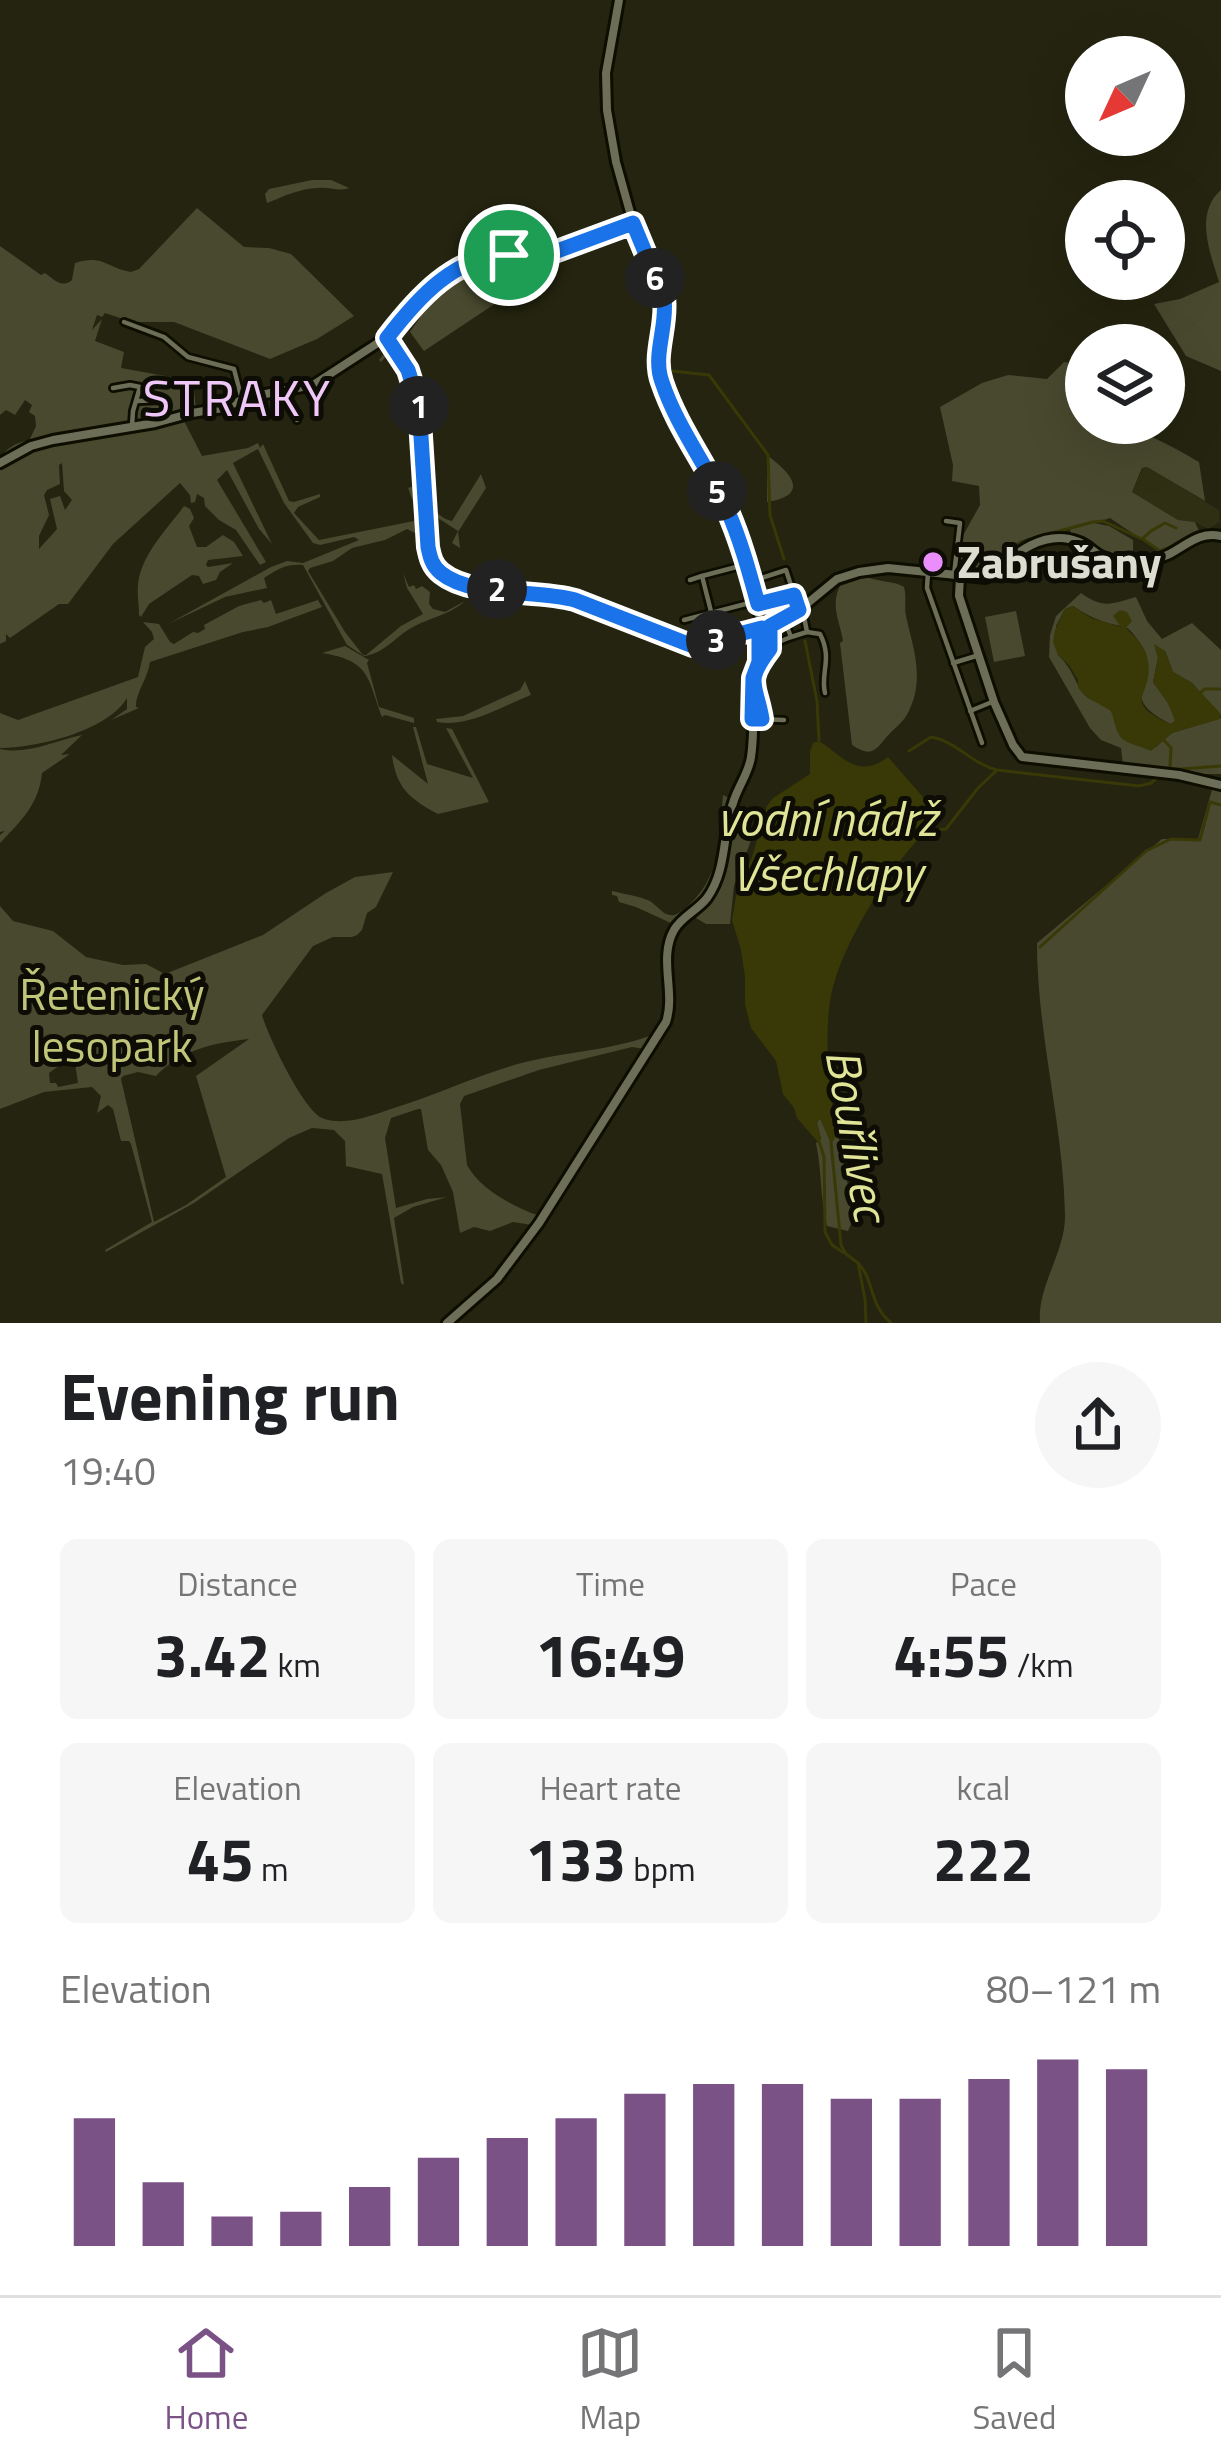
<!DOCTYPE html>
<meta charset="utf-8">
<style>
:root{--surface:#fff;--page:#f6f6f6;--text:#202124;--muted:#757577;--line:#e0e0e0;--accent:#7b5286}
body{margin:0;font-family:"Titillium Web",sans-serif;background:var(--page);color:var(--text);height:100vh;display:flex;flex-direction:column;font-size:45px;white-space:nowrap}
*{box-sizing:border-box;margin:0}
p{font-size:39px;color:var(--muted)}
.icon{flex:none;width:66px;height:66px;fill:none;stroke:currentColor;stroke-width:2;stroke-linecap:round;stroke-linejoin:round}
.map{position:relative;height:1323px;overflow:hidden}
.side{display:flex;flex-direction:column;background:var(--surface);flex:1}
.side>*{flex:none}
.needle{width:78px;rotate:226deg}
.controls{position:absolute;left:1065px;top:36px;display:grid;gap:24px}
.controls a{display:grid;place-items:center;width:120px;height:120px;border-radius:50%;background:var(--surface);box-shadow:0 12px 48px #0002;font-size:60px}
.pin{position:absolute;display:grid;place-items:center;width:102px;height:102px;color:#fff;margin:-51px;border:6px solid #fff;border-radius:50%;box-shadow:0 3px 12px #0007}
.km{position:absolute;width:60px;height:60px;margin:-30px;border-radius:50%;background:#222;color:#fff;font-size:33px;line-height:60px;text-align:center}
.round{display:grid;place-items:center;flex:none;width:126px;height:126px;border-radius:63px;background:var(--page)}
.headline{display:flex;align-items:center;justify-content:space-between;height:204px;padding:0 60px}
h1{font-size:66px;font-weight:700;line-height:90px}
.metrics{display:grid;grid-template-columns:repeat(3,1fr);gap:18px;height:204px;padding:12px 60px}
.metrics div{display:grid;align-content:center;border-radius:18px;background:var(--page);text-align:center}
.metrics b{font-size:60px;font-weight:700}
.metrics small{font-size:33px;font-weight:400}
.metrics p{font-size:33px}
.chart{height:336px;padding:24px 60px}
.chart p{display:flex;justify-content:space-between}
.chart svg{width:100%;height:216px;margin-top:12px;stroke:var(--accent);stroke-width:6}
.dock{display:flex;justify-content:space-around;align-items:center;height:168px;border-top:3px solid var(--line);background:var(--surface);font-size:33px;color:var(--muted)}
.dock a{display:grid;justify-items:center;gap:6px}
.dock .selected{color:var(--accent)}
.map>svg:first-child{display:block}
</style>
<div class="map">
<svg width="1221" height="1323" viewBox="0 0 1221 1323">
<rect width="100%" height="100%" fill="#242410"/>
<polygon fill="#2e2f13" points="1147,467 1219,510 1220,522 1208,529 1195,522 1178,520 1132,492 1143,468"/>
<g fill="#48492e" fill-rule="evenodd">
<path d="M312,180H331L349,188C338,192 331,187 318,188C301,188 282,197 267,203L265,194L269,189Z"/>
<path d="M1221,190V371L1186,356L1154,304L1180,299L1219,282C1210,252 1194,214 1221,190Z"/>
<path d="M197,208L244,247L269,248L291,254L354,316L317,339L270,359L174,322H132L105,313L102,317L97,315L92,330L102,319L95,341L124,352L121,368L193,381L196,409L154,422L113,426L3,455L0,460C4,449 18,441 29,441L36,426L35,416L29,412L32,405L25,400L15,415L6,410L0,415V246L41,275L45,273C54,279 61,289 72,280L75,263C104,254 106,268 131,272L139,269Z"/>
<polygon points="630,226 629,230 524,265 533,275 532,279 424,351 410,332 421,316 416,308 400,344 404,352 401,355 390,336 434,285 481,262 507,256 525,263"/>
<path d="M391,345C428,397 421,461 424,523L417,534L407,529L385,540L352,548L333,561L310,568L308,571L345,632L363,655H366L401,626L423,614L407,588L403,573L409,587L414,585L416,589L422,586L430,592L429,604L433,609L445,612L465,601C450,615 431,617 413,627C396,636 384,654 364,656L347,645L303,565C287,563 276,570 264,578L267,588L225,597L168,624L271,567L287,561L303,563L359,540L354,537L320,545L313,543L284,503L258,449L233,463L272,544L259,529L227,470L217,480L266,562L260,565L236,530L219,520L205,506L204,498L197,494L195,502L191,503L190,495L180,483L113,544L68,604H59L10,638L6,634V641L0,644V464C53,429 123,434 182,417L202,456L248,448L258,443L260,448L263,444L289,501L294,502L320,494V497L298,507L294,513L319,540L414,521L415,507L408,488L420,484C419,435 421,391 393,349L381,362L379,360ZM62,463L64,491L72,500L65,510L60,496L50,499L57,529L39,549V536L49,515L44,495L47,490L60,484L59,465Z"/>
<path d="M405,355L423,406L428,500C433,509 441,519 452,521L481,474L486,488L458,532L460,548L452,543L458,531L438,518L427,522L420,402L403,357Z"/>
<polygon points="1164,355 1173,356 1186,386 1164,396"/>
<path d="M1064,362L1086,365V423C1129,423 1162,440 1199,462L1205,501L1147,467L1142,468L1132,492L1178,520L1195,522L1199,531L1166,556L1110,518L1094,523L1109,526L1133,540V559L1105,556L1086,541L1071,536L1070,528C1028,538 1013,536 986,573L960,559L961,539L980,505L979,486L952,481L953,465L940,407L982,383L1008,375L1047,379Z"/>
<path d="M767,455C791,473 811,495 767,502Z"/>
<path d="M184,506L190,509L194,518L189,526L197,547H206L223,535L234,542L243,556L208,560L206,565L208,567L233,563L220,572L216,580L203,584L199,576L192,575L149,604L141,617L139,615C139,605 137,595 138,585C140,556 168,528 184,506Z"/>
<path d="M866,577C879,582 895,581 904,587C907,597 904,607 906,616C913,648 925,678 909,711C903,724 892,729 884,740C873,754 868,755 852,745L840,643L843,641C840,621 830,606 840,586Z"/>
<path d="M1081,593C1103,609 1111,604 1136,597L1147,621L1162,639L1192,623L1221,650V716L1192,683L1173,672L1165,651L1155,646L1158,658L1153,682L1168,703L1176,720L1171,724C1110,694 1166,680 1140,643C1136,638 1133,632 1127,628C1122,625 1114,625 1108,623C1094,619 1085,614 1073,606L1065,609L1056,626L1058,655C1070,666 1073,676 1080,689C1086,700 1095,700 1105,706C1116,712 1120,730 1126,741L1139,744L1146,749L1156,747L1172,733L1221,718V774H1182L1123,766L1121,748L1101,740L1090,728L1049,657L1050,635L1056,616Z"/>
<path d="M261,600L264,603L271,600L276,614L318,600L322,607L268,627L243,632L150,662C148,678 135,694 136,707L139,708L111,720L127,709V698C108,731 36,748 0,748V713L18,720L138,677L145,647L154,639L152,632L143,622L159,624L170,642L174,644L193,632L198,633L205,629L204,625L239,606Z"/>
<polygon points="1016,611 1025,656 994,662 985,617"/>
<path d="M345,646L369,660L367,663L379,707L414,718V723L385,715L382,717C367,676 370,661 322,653Z"/>
<path d="M525,681L531,695C502,706 469,728 437,722L436,719L463,716L520,690Z"/>
<path d="M413,727H416L427,764L473,778L446,728L452,729L489,802L438,814C410,799 396,788 392,755L428,784Z"/>
<path d="M82,735L61,755L70,754L42,773C39,804 21,821 0,843V835L5,831L0,832V749C26,755 55,741 82,735Z"/>
<path d="M1213,786L1221,787V1323H1040C1037,1285 1066,1252 1065,1214C1063,1123 1037,1034 1037,943L1162,839H1198Z"/>
<path d="M723,795L731,799C726,831 724,874 703,900C696,910 682,918 673,924L636,907L619,902L617,896L612,895V891C624,894 639,896 650,901C658,906 664,917 674,915C679,914 687,907 690,904C722,874 719,835 723,795Z"/>
<path d="M734,831L753,835L734,886L730,924H706L696,918C719,892 728,864 734,831Z"/>
<path d="M393,872L376,907L367,913L362,930L357,935L352,937H333L313,946L262,1015C268,1036 303,1109 322,1118C344,1127 373,1115 394,1108C433,1096 469,1079 508,1067C554,1052 607,1052 652,1035L645,1049L632,1047L539,1070L464,1096L460,1104L467,1165C480,1189 512,1206 537,1215L532,1225L513,1222L490,1231L474,1227L460,1233L453,1192L441,1165L428,1150L421,1109H418L391,1118L385,1138L396,1208L427,1199L447,1197L413,1207L394,1218L404,1285L401,1283L382,1174L346,1166L345,1141L334,1130L312,1128L289,1138L194,1203L106,1252L105,1250L152,1222L131,1144L129,1141H121L113,1109L108,1105L97,1113L101,1096L92,1087L44,1092L0,1109V906L13,921L53,931L86,957L123,965L146,964L165,974L263,935L326,893L355,877ZM249,1039L196,1076L226,1177L186,1205L154,1222L121,1079L123,1076L138,1072L156,1076C181,1050 213,1043 249,1039ZM75,1063L78,1083L58,1087L56,1083H50L49,1073L60,1065Z"/>
<path d="M820,1118L831,1143L838,1134L854,1217L848,1231L827,1226C820,1198 822,1171 816,1143L821,1139L817,1123Z"/>
</g>
<g fill="#383906">
<path d="M1073,606L1091,618L1121,627L1113,616L1120,610L1127,612L1132,621L1126,628C1135,637 1146,647 1148,661C1154,696 1119,701 1171,724L1175,721L1168,703L1153,682L1158,658L1154,644L1165,651L1173,672L1192,683L1221,714L1220,719L1172,733L1151,751C1142,746 1125,744 1120,736C1115,729 1114,718 1111,711L1087,697L1078,688V680L1069,665L1058,655L1053,642L1055,630L1065,609Z"/>
<path d="M819,741C843,756 857,780 888,757L938,814C926,832 910,847 897,865C873,898 844,946 833,987C823,1023 828,1097 838,1134L831,1143L820,1118L817,1123L821,1139L817,1141L797,1118L794,1108L783,1094L776,1061L751,1028L745,1004V977L741,950L732,920L736,896L752,857L767,806L773,798L810,774V751L813,743Z"/>
</g>
<g fill="none" stroke-linecap="round" stroke-linejoin="round">
<g stroke="#383906" stroke-width="3">
<polyline points="663,370 709,375 768,455 770,515 784,559"/>
<polyline points="1144,540 1160,551 1171,547"/>
<polyline points="993,579 993,564 1013,547 1037,537 1093,522 1103,521 1142,539 1151,531 1165,523 1176,528"/>
<polyline points="805,641 817,701 819,740"/>
<polyline points="1200,693 1205,689 1221,689"/>
<polyline points="1162,738 1171,748 1170,767"/>
<path d="M909,751L931,737C956,741 972,764 997,770L1139,786L1151,783L1159,776"/>
<polyline points="1167,770 1221,766"/>
<polyline points="926,826 936,830 946,829 978,788 996,771"/>
<polyline points="1040,947 1146,851 1171,839 1200,840 1210,802 1221,805"/>
<polyline points="819,1141 824,1157 825,1232 832,1245 844,1253"/>
<polyline points="831,1142 841,1245 846,1254 858,1263 865,1299 866,1323"/>
<path d="M858,1263C875,1281 868,1303 891,1323"/>
</g>
<g stroke="#0d0d00" stroke-width="10">
<g id="minor">
<polyline points="124,322 164,337 188,357 234,369 242,400"/>
<polyline points="113,388 130,385 140,387 133,411 132,426"/>
<polyline points="284,393 297,420"/>
<polyline points="137,401 161,400"/>
<polyline points="946,521 960,523 954,575"/>
<polyline points="928,572 927,588 982,743"/>
<polyline points="690,580 702,576"/>
<polyline points="752,581 786,570 799,610"/>
<polyline points="758,604 793,595"/>
<polyline points="684,620 757,601"/>
<path d="M807,632L820,634C833,659 820,673 825,693"/>
<polyline points="791,637 807,632 802,607"/>
<polyline points="718,639 702,576 744,565"/>
<polyline points="771,645 791,637 784,619"/>
<polyline points="759,662 770,649 770,625"/>
<polyline points="953,663 976,656"/>
<polyline points="754,697 759,704 762,719"/>
<polyline points="970,711 992,702"/>
<polyline points="752,719 784,720"/>
</g>
</g>
<g stroke="#0d0d00" stroke-width="14">
<g id="tertiary">
<path d="M387,337C403,358 414,379 419,405L428,547L438,570L463,583L475,586L556,594L575,600L693,645L781,621L798,611L837,579L859,572L888,568L986,578C1011,557 1043,527 1079,542C1088,545 1095,554 1103,557C1116,563 1137,561 1151,560C1178,557 1193,529 1221,536"/>
<polyline points="0,463 31,446 53,440 155,423 192,413 223,408 249,397 313,385 387,337 418,300 443,277 493,256 509,255 530,261 633,223"/>
<polyline points="960,576 959,596 994,702 1013,745 1022,757 1179,775 1221,785"/>
<path d="M447,1323L497,1279L539,1223L666,1022C676,993 658,958 674,930C681,917 698,910 707,898C728,869 722,831 734,800C739,785 749,772 751,757C756,725 750,697 758,664C761,652 758,640 762,628C754,586 744,543 725,504C704,463 676,425 661,381C653,355 668,326 664,299L633,223L616,162L607,110L606,73L619,0"/>
</g>
</g>
<use href="#minor" stroke="#6c6e57" stroke-width="4.5"/>
<use href="#tertiary" stroke="#6c6e57" stroke-width="8"/>
</g>
<g fill="none" stroke-linecap="round" stroke-linejoin="round">
<g stroke="#fff" stroke-width="24">
<path id="route" d="M509,255C455,255 417,299 387,338L408,370L419,405L428,547C430,557 432,566 441,573C472,598 537,589 575,600L693,646L762,628L759,637V662L753,678L752,719H762C756,683 744,683 770,649V626L799,610L794,595L758,604C749,571 740,538 726,507C706,464 677,427 662,382C652,355 668,326 664,298L633,223L530,261L509,255"/>
</g>
<use href="#route" stroke="#1a73e8" stroke-width="15"/>
</g>
<circle fill="#ea8dfd" stroke="#0d0d05" stroke-width="4.5" cx="933" cy="562" r="12"/>
<g text-anchor="middle" stroke-width="10" stroke-linejoin="round" paint-order="stroke">
<g font-size="45" font-weight="bold" fill="#dcddd0" stroke="#0d0d05" text-anchor="start">
<text x="957" y="578">Zabrušany</text>
</g>
<g font-size="45" fill="#c1c579" stroke="#0d0d05">
<text x="112" y="1010">Řetenický<tspan x="112" dy="52">lesopark</tspan></text>
</g>
<g font-size="48" font-style="italic" fill="#e0e496" stroke="#0d0d05">
<text x="827" y="836">vodní nádrž<tspan x="827" dy="55">Všechlapy</tspan></text>
<text transform="translate(857 1135) rotate(80)" y="17">Bouřlivec</text>
</g>
<g font-size="51" letter-spacing="3" fill="#f0c7f9" stroke="#0d0d05">
<text x="238" y="416">STRAKY</text>
</g>
</g>
</svg>
<div class="controls">
<a><svg class="needle" viewBox="-14 -14 28 28"><path d="M0-13l5 13h-10z" fill="#e53935"/><path d="M0 13l5-13h-10z" fill="#757577"/></svg></a>
<a><svg class="icon" aria-label="locate" viewBox="0 0 24 24"><circle cx="12" cy="12" r="6"/><path d="M12 2v4M12 18v4M2 12h4M18 12h4"/></svg></a>
<a><svg class="icon" aria-label="layers" viewBox="0 0 24 24"><path d="M12 4l9 5-9 5-9-5zM3 14l9 5 9-5"/></svg></a>
</div>
<div class="pin" style="left:509px;top:255px;background:#1e9e55"><svg class="icon" aria-label="arrive" viewBox="0 0 24 24"><path d="M6 21V4h12l-3 4 3 4H6"/></svg></div>
<b class="km" style="left:419px;top:406px">1</b>
<b class="km" style="left:497px;top:589px">2</b>
<b class="km" style="left:716px;top:640px">3</b>
<b class="km" style="left:717px;top:491px">5</b>
<b class="km" style="left:655px;top:278px">6</b>
</div>
<section class="side">
<div class="headline"><div><h1>Evening run</h1><p>19:40</p></div><a class="round"><svg class="icon" aria-label="share" viewBox="0 0 24 24"><path d="M12 15V3M7 8l5-5 5 5M5 13v7h14v-7"/></svg></a></div>
<div class="metrics">
<div><p>Distance</p><b>3.42<small> km</small></b></div>
<div><p>Time</p><b>16:49</b></div>
<div><p>Pace</p><b>4:55<small> /km</small></b></div>
</div>
<div class="metrics">
<div><p>Elevation</p><b>45<small> m</small></b></div>
<div><p>Heart rate</p><b>133<small> bpm</small></b></div>
<div><p>kcal</p><b>222</b></div>
</div>
<div class="chart"><p><span>Elevation</span>80–121 m</p>
<svg viewBox="0 0 160 44" preserveAspectRatio="none"><path d="M5 44V18M15 44V31M25 44V38M35 44V37M45 44V32M55 44V26M65 44V22M75 44V18M85 44V13M95 44V11M105 44V11M115 44V14M125 44V14M135 44V10M145 44V6M155 44V8"/></svg>
</div>
</section>
<nav class="dock">
<a class="selected"><svg class="icon" aria-label="home" viewBox="0 0 24 24"><path d="M3 11l9-7 9 7M6 9v11h12V9"/></svg>Home</a>
<a><svg class="icon" aria-label="map" viewBox="0 0 24 24"><path d="M3 6l6-2 6 2 6-2v14l-6 2-6-2-6 2zM9 4v14M15 6v14"/></svg>Map</a>
<a><svg class="icon" aria-label="saved" viewBox="0 0 24 24"><path d="M7 4h10v16l-5-4-5 4z"/></svg>Saved</a>
</nav>
